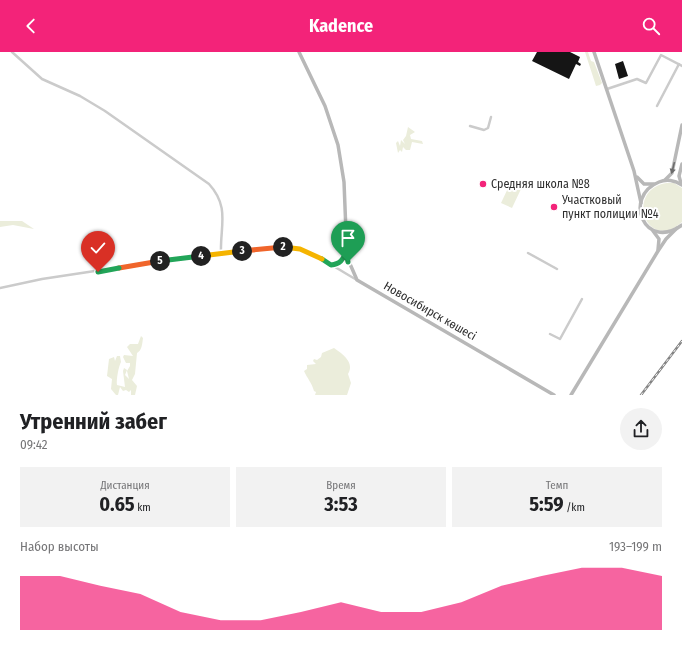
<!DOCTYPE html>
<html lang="ru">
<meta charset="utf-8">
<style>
:root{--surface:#fff;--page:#f2f2f2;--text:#202124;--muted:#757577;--accent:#f32379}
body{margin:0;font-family:"Fira Sans Condensed",sans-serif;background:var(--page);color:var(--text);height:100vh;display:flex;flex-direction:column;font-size:15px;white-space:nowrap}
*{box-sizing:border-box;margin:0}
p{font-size:13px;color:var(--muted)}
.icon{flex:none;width:22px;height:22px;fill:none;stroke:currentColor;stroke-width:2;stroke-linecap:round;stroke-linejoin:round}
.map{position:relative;height:343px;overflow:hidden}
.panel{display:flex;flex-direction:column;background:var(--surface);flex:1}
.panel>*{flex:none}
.pin{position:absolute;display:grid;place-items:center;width:34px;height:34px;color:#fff;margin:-41px -17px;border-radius:50% 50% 50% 0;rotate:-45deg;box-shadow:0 0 4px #0007}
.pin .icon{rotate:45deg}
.km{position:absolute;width:20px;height:20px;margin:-10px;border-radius:50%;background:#222;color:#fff;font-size:11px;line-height:20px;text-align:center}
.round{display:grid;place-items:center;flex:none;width:42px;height:42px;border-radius:21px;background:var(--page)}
.overview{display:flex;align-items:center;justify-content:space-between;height:68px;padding:0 20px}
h1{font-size:22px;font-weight:700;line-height:30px}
.metrics{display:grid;grid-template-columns:repeat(3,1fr);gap:6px;height:68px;padding:4px 20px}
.metrics div{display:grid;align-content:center;border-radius:0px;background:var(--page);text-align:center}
.metrics b{font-size:20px;font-weight:700}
.metrics small{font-size:11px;font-weight:400}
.metrics p{font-size:11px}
.chart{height:112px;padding:8px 20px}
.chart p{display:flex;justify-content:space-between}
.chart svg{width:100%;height:72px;margin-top:4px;fill:var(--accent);opacity:.7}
header{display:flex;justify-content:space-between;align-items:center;height:52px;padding:0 20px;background:var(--accent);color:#fff;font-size:18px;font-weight:700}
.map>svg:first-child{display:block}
</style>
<header><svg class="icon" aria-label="back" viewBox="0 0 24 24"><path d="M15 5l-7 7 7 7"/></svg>Kadence<svg class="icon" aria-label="search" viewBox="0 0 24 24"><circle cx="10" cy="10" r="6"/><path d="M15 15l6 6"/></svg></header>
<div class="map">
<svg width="682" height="343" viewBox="0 0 682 343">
<rect width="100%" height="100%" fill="#fff"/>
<g fill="#ebeddb">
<polygon points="585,0 588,0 591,9 594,10 602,31 600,33 596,34"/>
<polygon points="408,75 415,80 410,83 411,87 422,89 423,92 412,90 410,98 406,98 403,95 402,100 400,98 398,101 396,91 398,89 400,94 401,88 405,92 403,88 406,84"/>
<path d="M667,131H674L682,136V170C678,173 674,177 669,178C641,186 630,136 667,131Z"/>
<polygon points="510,132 521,137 512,156 501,151"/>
<polygon points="0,169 22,169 34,177 13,173 0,175"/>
<path d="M141,284L143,286C142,293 142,298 137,301L135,322L132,328L137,334L135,343H131V338L129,340L126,338L123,339L120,335L118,343H116L111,337L112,327L107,324L109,307L114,305L115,309L117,304H120L121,310C119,313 116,328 117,333L125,335L123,319L124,316L127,318L125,323L129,327L127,319L130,314V311H126L123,305L124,303L133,304L127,295L130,292H138Z"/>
<path d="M334,296C343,302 355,311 348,322L351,331L347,343H315L316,340L314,339C312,331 307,326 304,319L307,317V313L316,312L313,309L314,307L317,308L321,305L322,301Z"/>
</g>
<g fill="#151515">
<polygon points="537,0 570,0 580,5 578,10 581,12 580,14 576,12 569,27 532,9"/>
<polygon points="623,9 628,24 619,27 615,12"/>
</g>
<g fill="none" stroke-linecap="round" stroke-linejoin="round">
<g stroke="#cbcbcb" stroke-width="2.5">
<path d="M12,0L42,27L80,44L105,59L209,132C230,155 220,174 221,201"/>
<polyline points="607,37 637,27 646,31 661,3 682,14"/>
<polyline points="657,54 679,12"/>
<polyline points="470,74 484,78 488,76 491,65"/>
<polyline points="528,201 557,217"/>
<polyline points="331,213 340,210 346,201"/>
<path d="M0,236L42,227L161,209L277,195C309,195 330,213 357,228"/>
<polyline points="550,282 560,287 582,247"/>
</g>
<g stroke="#b8b8b8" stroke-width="3.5">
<polyline points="299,0 325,54 338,93 344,130 347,205 357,228 554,343"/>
<polyline points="594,0 634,119 641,151"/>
<polyline points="637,125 644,132 654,132"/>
<polyline points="665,128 672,121 682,73"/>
<polyline points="681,131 679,124 682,112"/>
<path d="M682,133C675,128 666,127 659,130C622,145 645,200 682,173"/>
<polyline points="653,179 659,187 658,198"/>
<polyline points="571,343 658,199 666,187 677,176"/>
</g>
<g stroke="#838383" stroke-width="2.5">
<polyline id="rail" points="641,343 682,289"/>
</g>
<use href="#rail" stroke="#fff" stroke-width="1" stroke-dasharray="3" stroke-linecap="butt"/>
</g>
<defs><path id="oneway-solid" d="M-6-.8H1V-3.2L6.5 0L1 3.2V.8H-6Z"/></defs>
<use fill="#6c6c6c" href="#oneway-solid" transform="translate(673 116) rotate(104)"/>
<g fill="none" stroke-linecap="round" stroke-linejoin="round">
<g stroke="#fff" stroke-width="8">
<path id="split-1" d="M322,207L331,213C340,212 343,208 346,200L348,210"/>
</g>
<g stroke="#fff" stroke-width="8">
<polyline id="split-2" points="283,195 300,197 322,207"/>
</g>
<g stroke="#fff" stroke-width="8">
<polyline id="split-3" points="242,199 283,195"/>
</g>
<g stroke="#fff" stroke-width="8">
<polyline id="split-4" points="201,204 242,199"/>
</g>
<g stroke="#fff" stroke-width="8">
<polyline id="split-5" points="160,209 201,204"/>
</g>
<g stroke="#fff" stroke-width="8">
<polyline id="split-6" points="119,216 160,209"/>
</g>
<g stroke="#fff" stroke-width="8">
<polyline id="split-7" points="98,220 119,216"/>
</g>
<use href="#split-1" stroke="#22a559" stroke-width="5"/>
<use href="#split-2" stroke="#f5b400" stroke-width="5"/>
<use href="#split-3" stroke="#f0652b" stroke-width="5"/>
<use href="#split-4" stroke="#f5b400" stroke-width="5"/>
<use href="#split-5" stroke="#22a559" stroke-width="5"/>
<use href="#split-6" stroke="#f0652b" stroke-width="5"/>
<use href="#split-7" stroke="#22a559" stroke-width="5"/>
</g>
<g fill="#f32379" stroke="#fff" stroke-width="1.5">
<circle cx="483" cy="132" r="4"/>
<circle cx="554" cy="155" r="4"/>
</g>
<g text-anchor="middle" stroke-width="4" stroke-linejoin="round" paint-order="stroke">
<g font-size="12" fill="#2e2e2e" stroke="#fff" text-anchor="start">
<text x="491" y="136">Средняя школа №8</text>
<text x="562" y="152">Участковый<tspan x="562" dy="14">пункт полиции №4</tspan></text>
</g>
<g font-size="12" fill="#2e2e2e" stroke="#fff">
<text transform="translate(430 259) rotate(30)" y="4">Новосибирск көшесі</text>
</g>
</g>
</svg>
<div class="pin" style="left:348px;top:210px;background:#1e9e55"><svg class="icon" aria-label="arrive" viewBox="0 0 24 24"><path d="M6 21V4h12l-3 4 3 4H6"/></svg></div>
<div class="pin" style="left:98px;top:220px;background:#d93025"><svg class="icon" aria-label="check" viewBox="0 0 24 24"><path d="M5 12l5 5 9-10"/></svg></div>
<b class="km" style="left:283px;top:195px">2</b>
<b class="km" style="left:242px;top:199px">3</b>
<b class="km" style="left:201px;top:204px">4</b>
<b class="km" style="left:160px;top:209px">5</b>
</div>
<section class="panel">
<div class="overview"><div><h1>Утренний забег</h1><p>09:42</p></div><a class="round"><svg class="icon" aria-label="share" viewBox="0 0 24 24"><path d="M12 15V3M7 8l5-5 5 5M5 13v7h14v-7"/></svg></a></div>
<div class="metrics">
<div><p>Дистанция</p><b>0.65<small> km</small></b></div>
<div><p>Время</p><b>3:53</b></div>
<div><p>Темп</p><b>5:59<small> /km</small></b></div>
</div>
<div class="chart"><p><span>Набор высоты</span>193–199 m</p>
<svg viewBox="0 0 160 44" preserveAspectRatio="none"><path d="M0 44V11L10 11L20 17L30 22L40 33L50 38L60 38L70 33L80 27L90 33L100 33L110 27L120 17L130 11L140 6L150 6L160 11V44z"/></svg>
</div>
</section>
